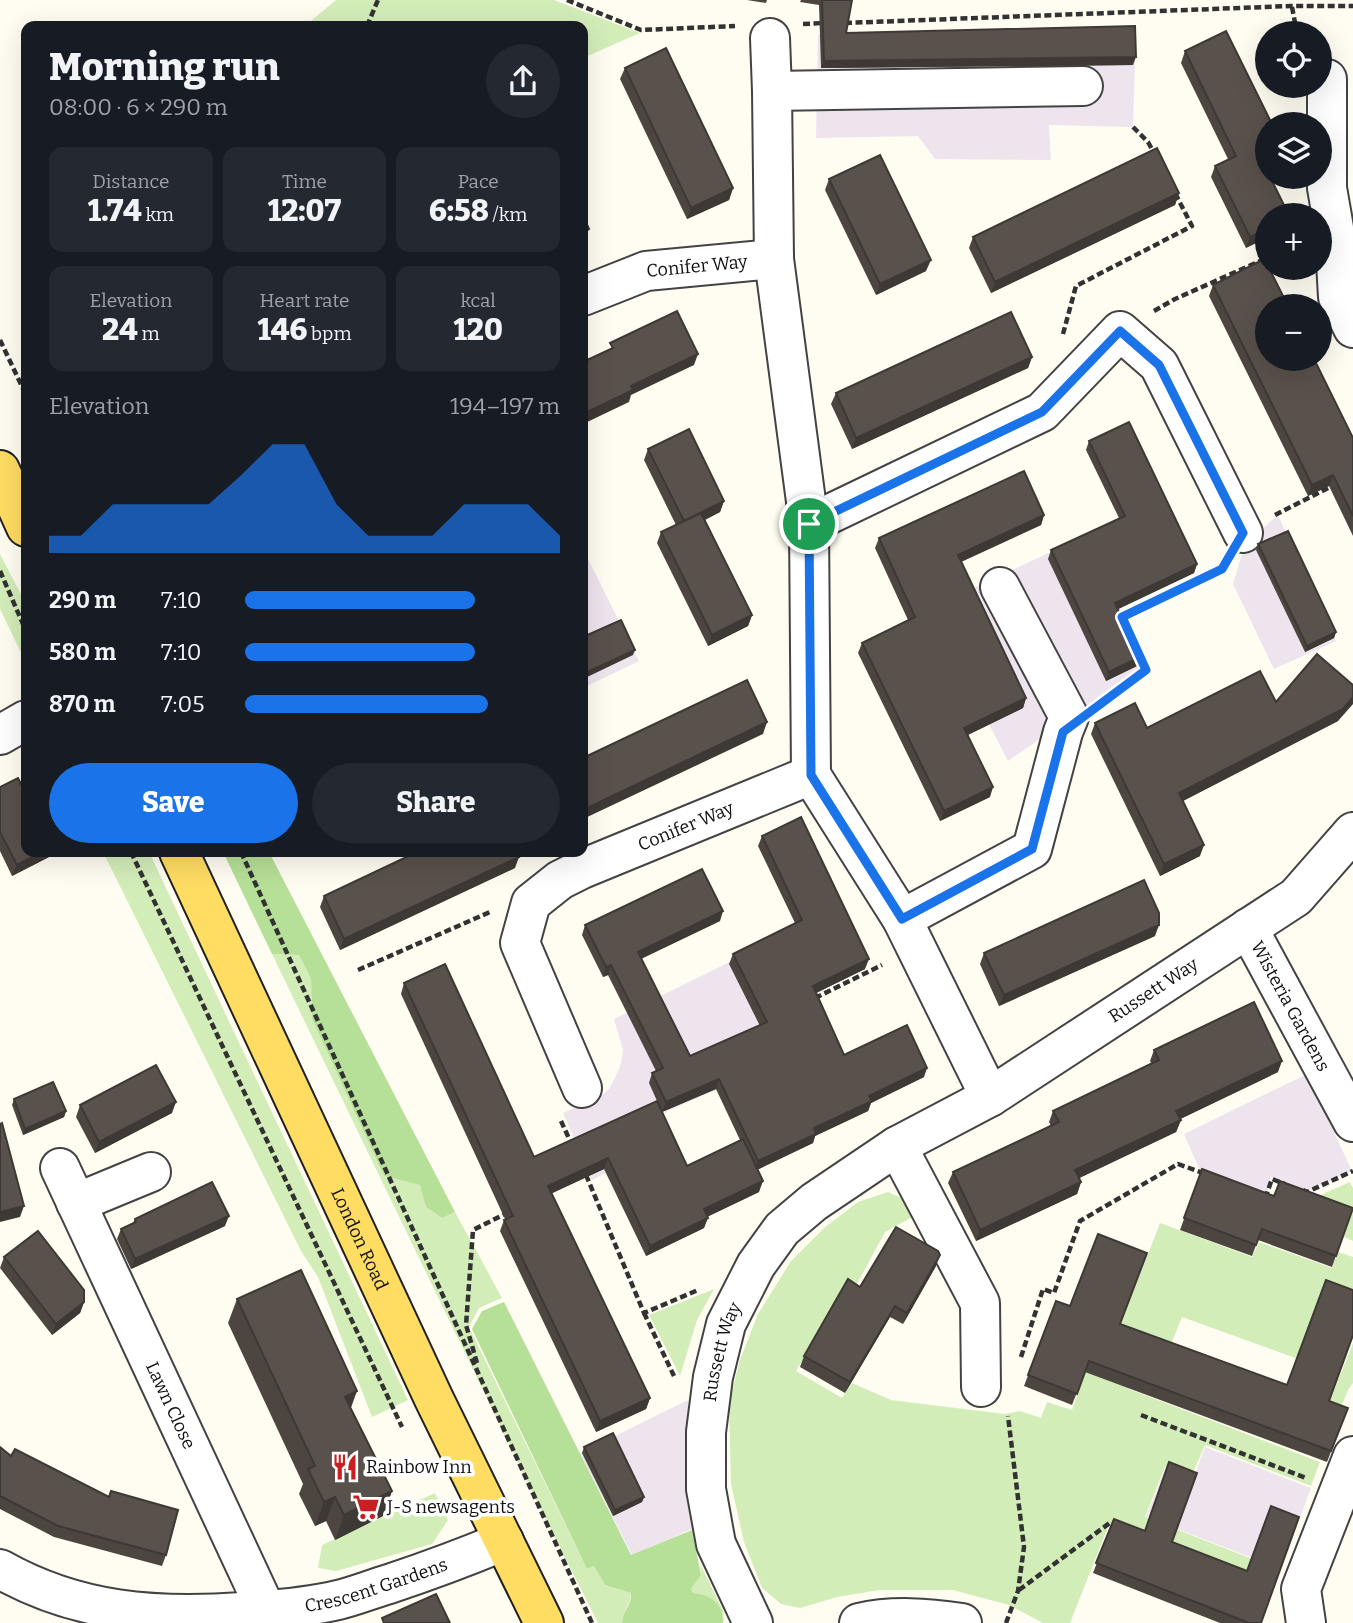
<!DOCTYPE html>
<meta charset="utf-8">
<style>
:root{--surface:#171b24;--page:#242831;--text:#f1f3f6;--muted:#9ea1a6;--accent:#1a73e8}
body{margin:0;font-family:Bitter,serif;background:var(--page);color:var(--text);height:100vh;display:flex;flex-direction:column;font-size:26px;white-space:nowrap}
*{box-sizing:border-box;margin:0}
p{font-size:23px;color:var(--muted)}
.icon{flex:none;width:38px;height:38px;fill:none;stroke:currentColor;stroke-width:2;stroke-linecap:round;stroke-linejoin:round}
.map{position:relative;flex:1;overflow:hidden}
.side{position:absolute;left:21px;top:21px;width:567px;height:836px;display:flex;flex-direction:column;background:var(--surface);border-radius:14px;box-shadow:0 7px 28px #0002}
.side>*{flex:none}
.tools{position:absolute;left:1255px;top:21px;display:grid;gap:14px}
.tools a{display:grid;place-items:center;width:77px;height:77px;border-radius:50%;background:var(--surface);box-shadow:0 7px 28px #0002;font-size:35px}
.pin{position:absolute;display:grid;place-items:center;width:60px;height:60px;color:#fff;margin:-30px;border:4px solid #fff;border-radius:50%;box-shadow:0 2px 7px #0007}
.round{display:grid;place-items:center;flex:none;width:74px;height:74px;border-radius:37px;background:var(--page)}
.head{display:flex;align-items:center;justify-content:space-between;height:119px;padding:0 28px}
h1{font-size:38px;font-weight:800;line-height:52px}
.stats{display:grid;grid-template-columns:repeat(3,1fr);gap:10px;height:119px;padding:7px 28px}
.stats div{display:grid;align-content:center;border-radius:14px;background:var(--page);text-align:center}
.stats b{font-size:30px;font-weight:800}
.stats small{font-size:19px;font-weight:400}
.stats p{font-size:19px}
.chart{height:196px;padding:14px 28px}
.chart p{display:flex;justify-content:space-between}
.chart svg{width:100%;height:126px;margin-top:7px;fill:var(--accent);opacity:.7}
.primary-button{display:flex;gap:14px;margin-top:auto;padding:14px 28px}
.primary-button a{flex:1;height:80px;border-radius:42px;background:var(--accent);color:#fff;font-size:28px;font-weight:800;line-height:80px;text-align:center}
.primary-button a+a{background:var(--page);color:var(--text)}
ul{padding:0 28px;list-style:none;font-size:23px}
li{display:grid;grid-template-columns:112px 84px 1fr;align-items:center;height:52px}
li i{height:18px;border-radius:9px;background:var(--accent)}
.map>svg:first-child{display:block}
</style>
<div class="map">
<svg width="1353" height="1623" viewBox="0 0 1353 1623">
<rect width="100%" height="100%" fill="#fffdf2"/>
<g fill="#eee4ee">
<polygon points="1136,30 1133,127 1049,125 1051,160 935,159 918,136 816,138 818,35"/>
<polygon points="1278,515 1336,641 1274,669 1233,584 1245,544"/>
<polygon points="1076,540 1139,670 1008,761 929,609"/>
<polygon points="583,549 639,661 583,688"/>
<polygon points="756,949 832,1039 659,1115 669,1141 592,1180 563,1113 598,1098 609,1089 616,1076 621,1064 623,1050 614,1019"/>
<polygon points="1307,1074 1352,1171 1307,1191 1271,1177 1266,1195 1200,1171 1184,1134"/>
<polygon points="688,1400 692,1529 632,1555 580,1453"/>
<polygon points="1205,1447 1311,1488 1281,1569 1146,1517 1165,1469 1193,1479"/>
</g>
<g fill="#d3edb9">
<polygon points="336,0 554,0 640,33 583,58 583,26 305,26"/>
<polygon points="0,554 26,604 26,663 0,609"/>
<polygon points="103,852 149,852 408,1400 372,1417 318,1277 301,1251"/>
<path d="M272,954L299,955L311,979L312,1019L384,1176L421,1185L426,1207L442,1218L455,1212L502,1298L479,1308L469,1327L587,1569L594,1566L605,1585L631,1593C631,1605 622,1611 622,1623H598L538,1504Z"/>
<polygon points="1350,1182 1353,1188 1353,1241 1344,1237 1350,1218 1307,1201"/>
<polygon points="888,1192 908,1201 914,1216 885,1232 851,1295 843,1290 796,1371 842,1398 852,1383 891,1400 1005,1414 1020,1411 1041,1418 1047,1402 1072,1410 1099,1331 1116,1337 1160,1223 1252,1257 1259,1242 1332,1268 1338,1252 1353,1257 1353,1303 1298,1359 1182,1317 1167,1354 1145,1346 1129,1389 1320,1462 1311,1486 1205,1445 1191,1477 1165,1467 1145,1517 1280,1570 1272,1590 1108,1527 1070,1623 1043,1623 1009,1605 953,1590 880,1590 837,1597 800,1608 781,1604 762,1588 744,1542 731,1484 729,1404 740,1360 758,1314 791,1261 824,1228 858,1202"/>
<polygon points="714,1289 697,1320 680,1376 649,1315"/>
<polygon points="1353,1343 1353,1383 1348,1390 1338,1415 1326,1411"/>
<polygon points="435,1493 448,1520 432,1544 336,1571 318,1568 322,1545"/>
<path d="M700,1564L723,1610L724,1623C720,1605 714,1596 693,1593L691,1589L701,1574Z"/>
</g>
<g fill="#b6df97">
<polygon points="223,852 269,852 455,1212 442,1218 426,1207 420,1185 384,1176 312,1019 311,979 299,955 272,954"/>
<path d="M504,1302L631,1555L692,1530L701,1575L691,1589L693,1593C711,1595 724,1604 723,1623H622C622,1611 632,1606 631,1593L605,1585L594,1566L587,1569L472,1329L482,1311Z"/>
</g>
<g fill="none" stroke-linecap="round" stroke-linejoin="round">
<g stroke="#434343" stroke-width="42">
<g id="minor">
<polyline points="770,38 772,91"/>
<polyline points="1327,79 1327,188 1334,228 1338,297 1353,328"/>
<path id="s1" d="M583,296L646,271L774,259"/>
<polyline points="809,524 1042,412 1120,331 1159,365 1243,533"/>
<polyline points="0,735 26,720"/>
<polyline points="902,919 1032,849 1063,732 1069,717 1000,587"/>
<path id="s2" d="M1248,928L1353,1122"/>
<path id="s3" d="M582,1088L520,943L531,903L560,880L582,869L811,775"/>
<polyline points="990,1097 902,919 811,775 809,524 774,259 772,91 1083,86"/>
<polyline points="897,1146 980,1303 981,1387"/>
<path id="s4" d="M60,1168L266,1610V1623"/>
<polyline points="76,1203 151,1172"/>
<path id="s5" d="M0,1569C78,1613 156,1618 243,1612C274,1610 308,1607 338,1600C355,1596 372,1589 389,1584C428,1571 466,1557 504,1541"/>
<path id="s6" d="M753,1623L716,1544L706,1489V1432L713,1377L726,1324L756,1265L782,1229L814,1202L897,1146L990,1097L1296,897L1353,832"/>
<path d="M859,1623C893,1615 928,1618 962,1623"/>
<polyline points="1306,1623 1301,1589 1353,1456"/>
</g>
</g>
<g stroke="#212121" stroke-width="42">
<g id="major">
<polyline points="0,470 26,527"/>
<path id="s7" d="M179,852L434,1399L544,1623"/>
</g>
</g>
<g stroke="#323232" stroke-width="4.5" stroke-dasharray="7 3.5" stroke-linecap="butt">
<polyline points="567,0 641,30 735,26"/>
<polyline points="1292,7 1297,33"/>
<polyline points="845,23 1291,6 1353,6"/>
<polyline points="803,24 823,23"/>
<polyline points="367,26 378,0"/>
<polyline points="1133,127 1148,142 1154,153"/>
<polyline points="1154,311 1175,299 1267,258"/>
<polyline points="1063,334 1076,286 1192,226 1176,195"/>
<polyline points="0,340 26,395"/>
<polyline points="1275,515 1332,486"/>
<polyline points="0,571 26,631"/>
<polyline points="1103,702 1146,670 1122,616 1222,569 1225,564"/>
<polyline points="131,852 402,1427"/>
<polyline points="241,852 592,1623"/>
<polyline points="358,970 490,912"/>
<polyline points="815,998 882,965"/>
<polyline points="561,1121 572,1145"/>
<polyline points="586,1175 644,1313 698,1290"/>
<polyline points="1303,1190 1307,1192 1353,1171"/>
<polyline points="1264,1195 1266,1196 1272,1179 1285,1184"/>
<polyline points="644,1313 674,1376"/>
<polyline points="1021,1357 1043,1289 1054,1293 1080,1221 1178,1164 1206,1174"/>
<polyline points="477,1363 466,1325 473,1230 507,1213"/>
<polyline points="1141,1415 1306,1478"/>
<polyline points="1019,1590 1111,1522 1116,1524"/>
<polyline points="1006,1623 1018,1591 1024,1547 1008,1416"/>
</g>
<use href="#minor" stroke="#fff" stroke-width="38"/>
<use href="#major" stroke="#ffdc62" stroke-width="38"/>
</g>
<g fill="#4d4640">
<polygon points="747,0 767,0 766,3"/>
<polygon points="801,0 852,0 846,33 1133,65 821,68 819,5 800,2"/>
<polygon points="1185,51 1259,154 1289,215 1246,248 1211,177 1215,166 1228,159 1181,63"/>
<polygon points="625,68 733,188 729,200 687,219 620,79"/>
<polygon points="829,179 926,271 876,295 825,190"/>
<polygon points="1179,193 1175,205 991,293 969,248 973,237"/>
<polygon points="1213,285 1353,438 1353,536 1329,486 1308,496 1209,296"/>
<polygon points="1032,357 1028,368 852,449 831,404 836,393"/>
<polygon points="1089,441 1197,564 1194,573 1118,609 1137,666 1106,681 1048,559 1051,550 1119,518 1086,450"/>
<polygon points="648,449 724,501 720,512 705,520 752,615 748,626 708,646 657,543 661,532 676,525 644,460"/>
<polygon points="1044,515 1041,525 961,562 1026,698 1023,708 968,735 990,797 940,821 858,653 862,643 908,620 875,548 879,538"/>
<polygon points="1258,544 1336,632 1334,638 1305,652 1256,550"/>
<polygon points="1276,702 1338,721 1183,801 1200,856 1160,876 1091,734 1095,723 1147,728"/>
<polygon points="0,787 49,857 12,876 0,851"/>
<polygon points="762,836 865,969 816,993 844,1055 924,1077 871,1103 868,1111 815,1136 813,1143 757,1170 759,1192 707,1217 704,1228 646,1256 604,1169 552,1193 650,1398 646,1409 596,1432 500,1231 504,1220 505,1219 401,994 404,983 534,1157 657,1101 687,1166 740,1140 716,1089 662,1112 649,1083 652,1073 656,1071 608,975 603,977 582,935 585,925 720,921 641,959 690,1056 760,1026 729,964 733,954 795,923 758,846"/>
<polygon points="515,868 340,950 320,907 324,896"/>
<polygon points="1155,936 999,1006 980,964 984,953"/>
<polygon points="1154,1050 1278,1072 1180,1119 1181,1120 1176,1132 1079,1178 1081,1182 1077,1194 976,1241 948,1183 953,1172 1051,1126 1049,1122 1053,1111 1152,1064 1150,1061"/>
<polygon points="14,1099 66,1111 64,1117 23,1135 12,1105"/>
<polygon points="80,1105 172,1113 95,1153 76,1117"/>
<polygon points="1202,1169 1274,1196 1353,1208 1332,1267 1258,1240 1252,1256 1180,1230"/>
<polygon points="135,1219 225,1226 131,1269 117,1239 121,1229 133,1223"/>
<polygon points="4,1257 84,1302 80,1313 52,1335 0,1268"/>
<polygon points="936,1266 903,1324 890,1317 845,1393 800,1367 804,1356 860,1287"/>
<polygon points="237,1299 351,1408 392,1491 383,1516 335,1540 326,1521 315,1526 299,1494 303,1484 228,1323"/>
<polygon points="1056,1301 1348,1408 1327,1462 1085,1372 1072,1405 1024,1386"/>
<polygon points="0,1447 11,1456 166,1555 162,1566 54,1537 0,1509"/>
<polygon points="584,1447 644,1497 642,1502 613,1516 582,1453"/>
<polygon points="1114,1519 1247,1571 1261,1623 1220,1623 1093,1573"/>
</g>
<g fill="#3e3934">
<polygon points="1136,57 1133,65 821,68 824,61"/>
<polygon points="1267,141 1267,150 1252,158 1256,146"/>
<polygon points="733,188 729,200 687,219 691,208"/>
<polygon points="1179,193 1175,205 991,293 995,282"/>
<polygon points="589,229 585,240 583,241 583,231"/>
<polygon points="1267,229 1267,238 1246,248 1250,237"/>
<polygon points="931,260 926,271 876,295 880,284"/>
<polygon points="698,354 694,365 631,395 629,402 583,424 583,414 631,386"/>
<polygon points="1032,357 1028,368 852,449 856,438"/>
<polygon points="1333,475 1329,486 1308,496 1312,485"/>
<polygon points="724,501 720,512 680,532 684,521"/>
<polygon points="1044,515 1041,525 954,565 958,555"/>
<polygon points="1197,564 1194,573 1112,612 1115,603"/>
<polygon points="752,615 748,626 708,646 712,635"/>
<polygon points="1336,632 1334,638 1305,652 1307,646"/>
<polygon points="635,650 633,655 583,679 583,674"/>
<polygon points="1140,657 1137,666 1106,681 1109,672"/>
<polygon points="1353,697 1353,704 1338,721 1175,805 1179,793"/>
<polygon points="1026,698 1023,708 961,738 964,728"/>
<polygon points="767,722 763,734 583,819 583,810"/>
<polygon points="993,787 990,797 940,821 944,811"/>
<polygon points="1204,845 1200,856 1160,876 1164,864"/>
<polygon points="41,852 51,852 49,857 12,876 17,865"/>
<polygon points="519,857 515,868 340,950 344,939"/>
<polygon points="723,911 720,921 634,962 638,952"/>
<polygon points="1159,925 1155,936 999,1006 1004,995"/>
<polygon points="869,959 865,969 810,996 813,986"/>
<polygon points="611,965 608,975 603,977 606,967"/>
<polygon points="1282,1061 1278,1072 1172,1123 1176,1111"/>
<polygon points="927,1068 924,1077 871,1103 868,1111 815,1136 813,1143 754,1171 758,1161 869,1096"/>
<polygon points="719,1079 716,1089 662,1112 666,1102"/>
<polygon points="176,1102 172,1113 95,1153 99,1142"/>
<polygon points="66,1111 64,1117 23,1135 25,1129"/>
<polygon points="1181,1120 1176,1132 1071,1182 1075,1170"/>
<polygon points="608,1158 604,1169 544,1197 548,1186"/>
<polygon points="763,1181 759,1192 700,1220 704,1209"/>
<polygon points="1081,1182 1077,1194 976,1241 980,1230"/>
<polygon points="24,1206 20,1217 0,1222 0,1212"/>
<polygon points="229,1216 225,1226 131,1269 135,1259"/>
<polygon points="708,1218 704,1228 646,1256 650,1246"/>
<polygon points="940,1255 936,1266 903,1324 907,1313"/>
<polygon points="84,1302 80,1313 52,1335 56,1324"/>
<polygon points="895,1306 890,1317 845,1393 850,1382"/>
<polygon points="357,1391 348,1416 345,1397"/>
<polygon points="650,1398 646,1409 596,1432 600,1421"/>
<polygon points="392,1491 383,1516 335,1540 344,1515"/>
<polygon points="335,1497 326,1521 315,1526 324,1502"/>
<polygon points="644,1497 642,1502 613,1516 615,1510"/>
</g>
<g fill="#59514b" stroke="#3e3934" stroke-width="2">
<polygon points="822,0 852,0 846,33 1135,26 1136,57 824,61"/>
<polygon points="1226,31 1272,124 1267,124 1267,141 1256,146 1267,170 1267,177 1270,177 1289,215 1267,215 1267,229 1250,237 1215,166 1236,156 1185,51"/>
<polygon points="666,48 733,188 691,208 625,68"/>
<polygon points="1157,148 1179,193 995,282 973,237"/>
<polygon points="880,155 931,260 880,284 829,179"/>
<polygon points="583,216 589,229 583,231"/>
<polygon points="1264,259 1267,264 1267,268 1269,268 1288,306 1267,306 1267,359 1314,359 1353,438 1353,516 1333,475 1312,485 1213,285"/>
<polygon points="677,311 698,354 631,386 633,390 583,414 583,362 613,348 610,343"/>
<polygon points="1011,312 1032,357 856,438 836,393"/>
<polygon points="1129,422 1197,564 1115,603 1140,657 1109,672 1051,550 1125,516 1089,441"/>
<polygon points="689,429 724,501 684,521 648,449"/>
<polygon points="1024,471 1044,515 958,555 1026,698 964,728 993,787 944,811 862,643 915,617 879,538"/>
<polygon points="701,513 752,615 712,635 661,532"/>
<polygon points="1288,531 1336,632 1307,646 1258,544"/>
<polygon points="621,620 635,650 583,674 583,637"/>
<polygon points="1317,654 1353,685 1353,697 1343,709 1179,793 1204,845 1164,864 1095,723 1135,703 1147,728 1260,671 1276,702"/>
<polygon points="747,680 767,722 583,810 583,758"/>
<polygon points="18,778 26,794 26,852 41,852 17,865 0,832 0,787"/>
<polygon points="801,817 869,959 813,986 844,1055 907,1025 927,1068 869,1096 872,1101 814,1128 816,1134 758,1161 719,1079 666,1102 652,1073 663,1068 611,965 606,967 585,925 702,869 723,911 638,952 690,1056 767,1022 733,954 802,920 762,836"/>
<polygon points="417,852 516,852 519,857 344,939 324,896"/>
<polygon points="1144,880 1159,913 1159,925 1004,995 984,953"/>
<polygon points="445,964 534,1157 657,1101 687,1166 743,1139 763,1181 704,1209 708,1218 650,1246 608,1158 548,1186 650,1398 600,1421 504,1220 513,1216 404,983"/>
<polygon points="1254,1002 1282,1061 1176,1111 1181,1120 1075,1170 1081,1182 980,1230 953,1172 1059,1122 1053,1111 1159,1060 1154,1050"/>
<polygon points="156,1065 176,1102 99,1142 80,1105"/>
<polygon points="53,1082 66,1111 25,1129 14,1099"/>
<polygon points="2,1123 24,1206 0,1212 0,1124"/>
<polygon points="1202,1169 1274,1196 1280,1181 1353,1208 1336,1256 1262,1229 1256,1245 1184,1218"/>
<polygon points="212,1182 229,1216 135,1259 121,1229 136,1222 135,1219"/>
<polygon points="896,1227 938,1251 940,1255 907,1313 895,1306 850,1382 804,1356 848,1279 860,1287"/>
<polygon points="38,1231 84,1290 84,1302 56,1324 4,1257"/>
<polygon points="1098,1234 1147,1253 1120,1324 1287,1385 1326,1280 1353,1290 1353,1335 1329,1401 1348,1408 1331,1451 1089,1361 1077,1394 1028,1375 1056,1301 1070,1306"/>
<polygon points="301,1270 357,1391 345,1397 392,1491 344,1515 335,1497 324,1502 308,1469 315,1466 237,1299"/>
<polygon points="613,1433 644,1497 615,1510 584,1447"/>
<polygon points="0,1447 11,1456 15,1449 109,1497 111,1491 178,1510 166,1555 58,1526 0,1496"/>
<polygon points="1169,1462 1197,1473 1172,1542 1247,1571 1271,1506 1299,1517 1261,1623 1249,1623 1096,1563 1114,1519 1145,1531"/>
<polygon points="436,1594 450,1623 384,1623 382,1618"/>
</g>
<g fill="none" stroke-linecap="round" stroke-linejoin="round">
<g stroke="#fff" stroke-width="14">
<polygon id="route" points="1120,331 1159,365 1243,533 1222,569 1122,617 1146,670 1063,732 1032,849 902,919 811,775 809,524 1042,412"/>
</g>
<use href="#route" stroke="#1a73e8" stroke-width="9"/>
</g>
<defs>
<g id="restaurant-bare" transform="scale(2.1)"><path d="M-5-6h1v4h1v-4h1v4h1v-4h1v5L-1.5 .5V6h-2V.5L-5-1ZM5-6V6H3V1.5H1.5Q1.5-4 5-6Z" fill="#ca1e22" stroke="#fff" stroke-width="2.5" paint-order="stroke"/></g>
<g id="supermarket-bare" transform="scale(2.1)"><path d="M-6-5.5h2.5l.6 2H6L4.5 2H-2.5L-4.4-4H-6ZM-1.5 3.2a1.3 1.3 0 1 0 .1 0ZM3 3.2a1.3 1.3 0 1 0 .1 0Z" fill="#ca1e22" stroke="#fff" stroke-width="2.5" paint-order="stroke"/></g>
</defs>
<g fill-rule="evenodd">
<use href="#restaurant-bare" x="345" y="1467"/>
<use href="#supermarket-bare" x="366" y="1507"/>
</g>
<g text-anchor="middle" stroke-width="7" stroke-linejoin="round" paint-order="stroke">
<g font-size="18" fill="#101010" stroke="#fff">
<text dy="6" stroke="none"><textPath href="#s1" startOffset="119">Conifer Way</textPath></text>
<text dy="6" stroke="none"><textPath href="#s3" startOffset="373">Conifer Way</textPath></text>
<text dy="6" stroke="none"><textPath href="#s6" startOffset="863">Russett Way</textPath></text>
<text dy="6" stroke="none"><textPath href="#s2" startOffset="89">Wisteria Gardens</textPath></text>
<text dy="6" stroke="none"><textPath href="#s7" startOffset="427">London Road</textPath></text>
<text dy="6" stroke="none"><textPath href="#s6" startOffset="282">Russett Way</textPath></text>
<text dy="6" stroke="none"><textPath href="#s4" startOffset="262">Lawn Close</textPath></text>
<text dy="6" stroke="none"><textPath href="#s5" startOffset="387">Crescent Gardens</textPath></text>
</g>
<g font-size="18" fill="#101010" stroke="#fff" text-anchor="start">
<text x="366" y="1473">Rainbow Inn</text>
<text x="387" y="1513">J-S newsagents</text>
</g>
</g>
</svg>
<div class="tools">
<a><svg class="icon" aria-label="locate" viewBox="0 0 24 24"><circle cx="12" cy="12" r="6"/><path d="M12 2v4M12 18v4M2 12h4M18 12h4"/></svg></a>
<a><svg class="icon" aria-label="layers" viewBox="0 0 24 24"><path d="M12 4l9 5-9 5-9-5zM3 14l9 5 9-5"/></svg></a>
<a>+</a>
<a>−</a>
</div>
<div class="pin" style="left:809px;top:524px;background:#1e9e55"><svg class="icon" aria-label="arrive" viewBox="0 0 24 24"><path d="M6 21V4h12l-3 4 3 4H6"/></svg></div>
<section class="side">
<div class="head"><div><h1>Morning run</h1><p>08:00 · 6 × 290 m</p></div><a class="round"><svg class="icon" aria-label="share" viewBox="0 0 24 24"><path d="M12 15V3M7 8l5-5 5 5M5 13v7h14v-7"/></svg></a></div>
<div class="stats">
<div><p>Distance</p><b>1.74<small> km</small></b></div>
<div><p>Time</p><b>12:07</b></div>
<div><p>Pace</p><b>6:58<small> /km</small></b></div>
</div>
<div class="stats">
<div><p>Elevation</p><b>24<small> m</small></b></div>
<div><p>Heart rate</p><b>146<small> bpm</small></b></div>
<div><p>kcal</p><b>120</b></div>
</div>
<div class="chart"><p><span>Elevation</span>194–197 m</p>
<svg viewBox="0 0 160 44" preserveAspectRatio="none"><path d="M0 44V38L10 38L20 27L30 27L40 27L50 27L60 17L70 6L80 6L90 27L100 38L110 38L120 38L130 27L140 27L150 27L160 38V44z"/></svg>
</div>
<ul>
<li><b>290 m</b>7:10<i style="width:73%"></i></li>
<li><b>580 m</b>7:10<i style="width:73%"></i></li>
<li><b>870 m</b>7:05<i style="width:77%"></i></li>
</ul>
<div class="primary-button"><a>Save</a><a>Share</a></div>
</section>
</div>
